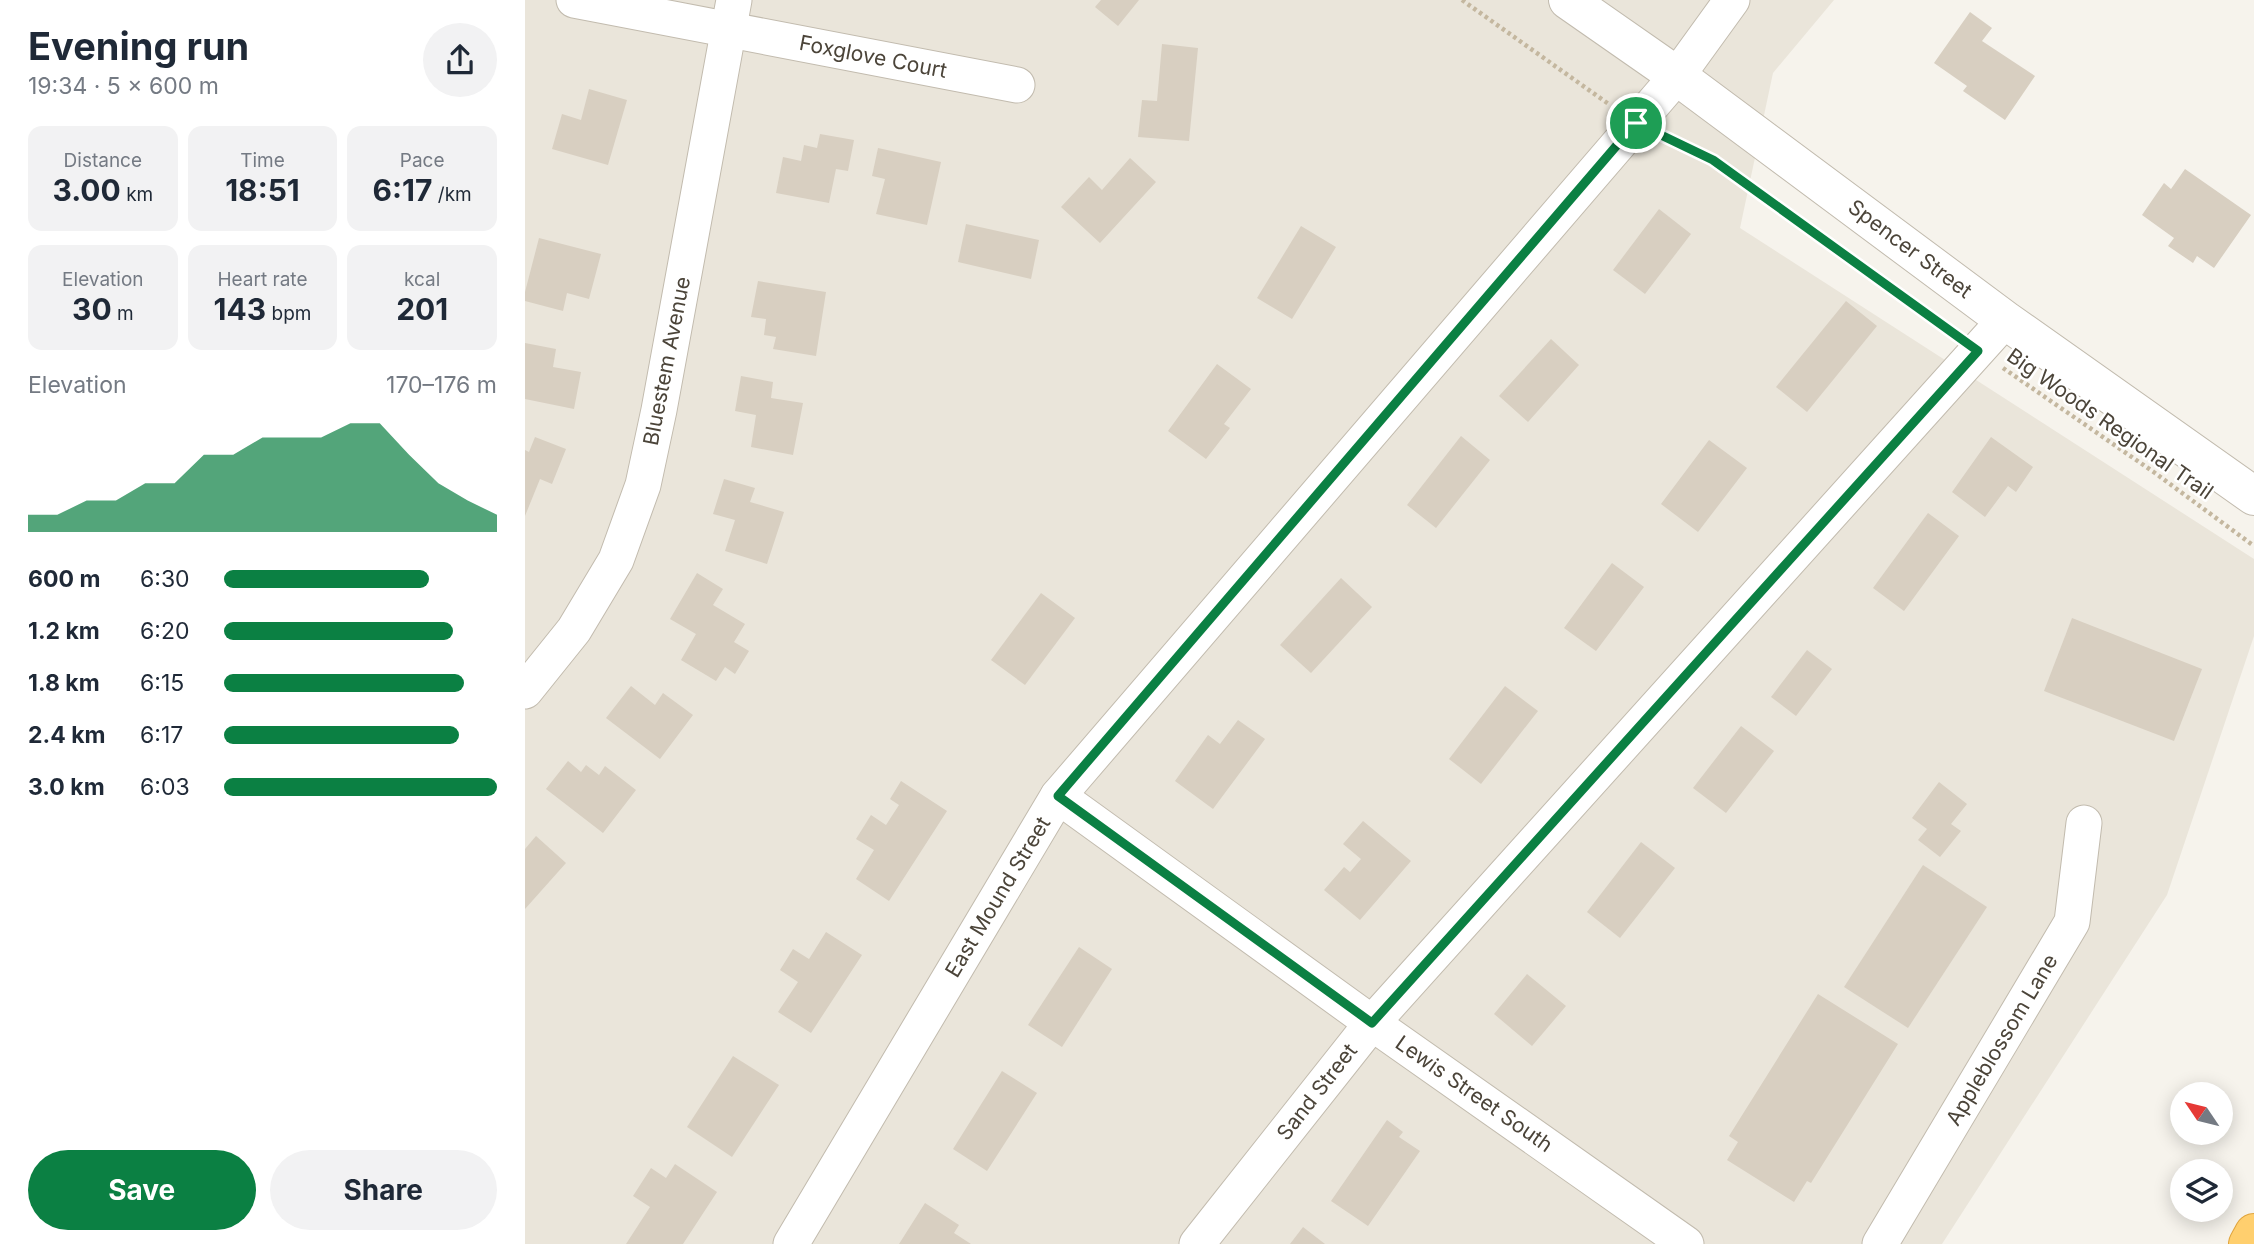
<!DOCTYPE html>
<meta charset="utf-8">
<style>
:root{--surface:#fff;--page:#f2f2f3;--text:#1f2937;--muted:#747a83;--accent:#0b8043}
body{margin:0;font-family:Inter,sans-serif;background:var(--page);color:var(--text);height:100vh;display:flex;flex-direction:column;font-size:26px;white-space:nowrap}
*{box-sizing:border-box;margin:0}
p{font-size:23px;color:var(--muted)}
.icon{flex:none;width:38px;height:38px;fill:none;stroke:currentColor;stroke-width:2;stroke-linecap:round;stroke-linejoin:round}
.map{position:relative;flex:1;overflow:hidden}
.details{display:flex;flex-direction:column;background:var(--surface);width:525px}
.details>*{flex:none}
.needle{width:46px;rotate:305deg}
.buttons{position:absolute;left:1645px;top:1082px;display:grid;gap:14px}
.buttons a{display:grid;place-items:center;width:63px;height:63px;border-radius:50%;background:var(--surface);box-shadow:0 4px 18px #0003;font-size:35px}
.pin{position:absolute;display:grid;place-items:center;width:60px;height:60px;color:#fff;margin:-30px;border:4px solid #fff;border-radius:50%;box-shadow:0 2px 7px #0007}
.round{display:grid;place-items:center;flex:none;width:74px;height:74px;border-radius:37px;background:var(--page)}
.overview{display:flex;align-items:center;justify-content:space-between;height:119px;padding:0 28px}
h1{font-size:38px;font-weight:700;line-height:52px}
.figures{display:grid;grid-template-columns:repeat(3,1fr);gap:10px;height:119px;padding:7px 28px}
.figures div{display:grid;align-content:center;border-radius:14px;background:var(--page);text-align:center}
.figures b{font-size:30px;font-weight:700}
.figures small{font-size:19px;font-weight:400}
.figures p{font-size:19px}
.chart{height:196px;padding:14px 28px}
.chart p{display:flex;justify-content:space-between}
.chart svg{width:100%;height:126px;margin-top:7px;fill:var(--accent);opacity:.7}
.button{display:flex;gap:14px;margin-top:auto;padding:14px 28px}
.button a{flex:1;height:80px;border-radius:42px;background:var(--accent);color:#fff;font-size:28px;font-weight:700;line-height:80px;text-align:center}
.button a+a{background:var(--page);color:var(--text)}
ul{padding:0 28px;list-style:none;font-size:23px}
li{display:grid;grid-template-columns:112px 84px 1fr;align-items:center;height:52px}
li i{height:18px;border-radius:9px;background:var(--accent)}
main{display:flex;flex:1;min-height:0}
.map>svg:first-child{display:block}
</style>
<main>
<section class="details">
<div class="overview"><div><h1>Evening run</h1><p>19:34 · 5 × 600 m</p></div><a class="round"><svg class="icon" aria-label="share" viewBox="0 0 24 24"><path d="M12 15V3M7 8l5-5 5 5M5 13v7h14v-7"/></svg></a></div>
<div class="figures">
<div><p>Distance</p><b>3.00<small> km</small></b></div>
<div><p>Time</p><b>18:51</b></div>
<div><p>Pace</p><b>6:17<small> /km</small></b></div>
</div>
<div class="figures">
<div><p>Elevation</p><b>30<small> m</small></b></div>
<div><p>Heart rate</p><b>143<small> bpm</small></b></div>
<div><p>kcal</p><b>201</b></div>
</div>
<div class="chart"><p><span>Elevation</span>170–176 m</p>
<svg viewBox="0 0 160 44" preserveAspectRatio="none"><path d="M0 44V38L10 38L20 33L30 33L40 27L50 27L60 17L70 17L80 11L90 11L100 11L110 6L120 6L130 17L140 27L150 33L160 38V44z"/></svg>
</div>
<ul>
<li><b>600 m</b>6:30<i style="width:75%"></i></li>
<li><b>1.2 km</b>6:20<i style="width:84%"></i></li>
<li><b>1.8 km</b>6:15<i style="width:88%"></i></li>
<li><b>2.4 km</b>6:17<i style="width:86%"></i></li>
<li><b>3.0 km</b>6:03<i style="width:100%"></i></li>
</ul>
<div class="button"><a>Save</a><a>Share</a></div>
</section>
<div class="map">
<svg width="1729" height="1244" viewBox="0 0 1729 1244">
<rect width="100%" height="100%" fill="#f6f3ec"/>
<polygon fill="#eae5da" points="0,0 1309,0 1248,73 1215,228 1729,559 1729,636 1642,895 1417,1244 0,1244"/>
<g fill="#d8cfc1">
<polygon points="576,0 614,0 593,26 570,7"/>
<polygon points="1445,12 1467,28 1457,41 1510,76 1480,120 1438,91 1442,86 1409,63"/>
<polygon points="637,44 673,48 664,141 613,137 617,100 632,101"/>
<polygon points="64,89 102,100 83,165 27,149 37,114 56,120"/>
<polygon points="295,134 329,140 323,171 311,169 304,203 251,193 258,157 276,161 279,145 292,148"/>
<polygon points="353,148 416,162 402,225 351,214 360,179 347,176"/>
<polygon points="605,158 631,182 575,243 536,207 564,177 577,190"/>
<polygon points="1660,169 1726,215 1689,268 1672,256 1668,263 1643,246 1649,238 1617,215 1639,183 1646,189"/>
<polygon points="1134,209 1166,234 1120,294 1088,270"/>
<polygon points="441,224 514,240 506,279 433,262"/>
<polygon points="776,226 811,247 767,319 732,298"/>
<polygon points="14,238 76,254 64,299 42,293 38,311 0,301 0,292"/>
<polygon points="233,281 301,292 291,356 248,349 251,337 239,335 241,319 226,317"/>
<polygon points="1321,301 1352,326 1282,412 1251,387"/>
<polygon points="1026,339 1054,365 1003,422 974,396"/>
<polygon points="0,343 31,349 28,367 56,372 49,409 0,399"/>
<polygon points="692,364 726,389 699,424 705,428 681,459 643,431"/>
<polygon points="216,376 248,382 246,398 278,403 268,455 226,447 231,415 210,411"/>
<polygon points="936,436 965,460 911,528 882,505"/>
<polygon points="10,437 41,449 27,484 15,479 0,516 0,450 4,452"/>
<polygon points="1466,437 1508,467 1491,492 1483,486 1460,517 1427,492"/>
<polygon points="1184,440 1222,468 1173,532 1136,504"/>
<polygon points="199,479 230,488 225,502 259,512 242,564 200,551 210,520 188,514"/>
<polygon points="1403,513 1434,536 1379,611 1348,588"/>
<polygon points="1087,563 1119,587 1071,651 1039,628"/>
<polygon points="172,573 198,589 188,605 220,624 209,642 224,651 210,674 200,667 191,681 156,660 171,634 145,619"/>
<polygon points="816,578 847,607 786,673 755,645"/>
<polygon points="516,593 550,618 500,685 466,660"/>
<polygon points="1547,618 1677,669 1649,741 1519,691"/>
<polygon points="1282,650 1307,669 1271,716 1246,697"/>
<polygon points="106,686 130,705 138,693 168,715 135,759 81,718"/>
<polygon points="980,686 1013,711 956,784 924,759"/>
<polygon points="713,720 740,739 688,809 650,781 683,735 695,744"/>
<polygon points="1216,726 1249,751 1201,813 1168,788"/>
<polygon points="43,761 56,772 61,765 74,775 80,766 111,790 78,833 21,789"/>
<polygon points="376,781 422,811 364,901 331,879 349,850 331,839 346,815 361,825 374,805 365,799"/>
<polygon points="1414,782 1442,804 1426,824 1436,831 1415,857 1393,840 1402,829 1387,818"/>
<polygon points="838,821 886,861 835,920 799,890 819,867 825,872 836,859 818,844"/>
<polygon points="11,836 41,863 0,909 0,849"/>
<polygon points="1116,842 1150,868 1095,938 1062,912"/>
<polygon points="1398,865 1462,907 1383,1028 1319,987"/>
<polygon points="301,932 337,955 286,1033 253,1012 273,982 255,970 268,949 284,959"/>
<polygon points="554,947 587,969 537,1047 503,1025"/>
<polygon points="1002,974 1041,1006 1007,1046 969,1014"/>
<polygon points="1293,994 1373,1044 1286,1183 1282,1181 1269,1202 1202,1160 1213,1142 1204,1136"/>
<polygon points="208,1056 254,1085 207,1157 162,1127"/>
<polygon points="477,1071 512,1093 462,1171 428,1149"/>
<polygon points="862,1120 878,1132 874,1137 895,1151 843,1226 806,1201"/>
<polygon points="150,1164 192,1192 158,1244 101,1244 125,1207 108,1196 126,1168 141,1178"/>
<polygon points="400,1203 434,1225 429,1233 446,1244 374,1244"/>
<polygon points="778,1227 800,1244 765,1244"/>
</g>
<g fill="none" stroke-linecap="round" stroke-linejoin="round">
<g stroke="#c2bbae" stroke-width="37">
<g id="minor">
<polyline points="49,0 492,85"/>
<polyline points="0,691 49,630 91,560 118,485 134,410 209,0"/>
<polyline points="533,796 847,1023 1161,1244"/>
<polyline points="266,1244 533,796 1152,76 1207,0"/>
<polyline points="672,1244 847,1023 1480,320"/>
<polyline points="1355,1244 1547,922 1559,823"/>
</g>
</g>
<g stroke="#c2bbae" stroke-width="40">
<polyline id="tertiary" points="1043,0 1152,76 1480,320 1729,496"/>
</g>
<g stroke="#e0a43c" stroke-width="40">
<polyline id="motorway" points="1723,1244 1729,1233"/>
</g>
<g stroke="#c4b79f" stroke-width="4.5" stroke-dasharray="3.5 3.5" stroke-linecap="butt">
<polyline points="937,0 1085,105"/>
<polyline points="1141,137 1188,160 1428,333"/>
<polyline points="1478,368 1630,473 1729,546"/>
</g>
<use href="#minor" stroke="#fff" stroke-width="35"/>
<use href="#tertiary" stroke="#fff" stroke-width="38"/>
<use href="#motorway" stroke="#ffcf6e" stroke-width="38"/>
</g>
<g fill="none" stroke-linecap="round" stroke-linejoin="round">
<g stroke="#fff" stroke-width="14">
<polygon id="route" points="1111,123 1188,160 1453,351 847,1023 533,796"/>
</g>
<use href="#route" stroke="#0b8043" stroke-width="9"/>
</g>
<g text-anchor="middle" stroke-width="5" stroke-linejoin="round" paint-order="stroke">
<g font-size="21" fill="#4b4439" stroke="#fff">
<text transform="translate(348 57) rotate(11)" y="7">Foxglove Court</text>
<text transform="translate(1385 249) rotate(37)" y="7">Spencer Street</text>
<text transform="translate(142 361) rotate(-79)" y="7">Bluestem Avenue</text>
<text transform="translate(1585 424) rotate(35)" y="7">Big Woods Regional Trail</text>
<text transform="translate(473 897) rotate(-59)" y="7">East Mound Street</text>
<text transform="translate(1477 1040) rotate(-59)" y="7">Appleblossom Lane</text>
<text transform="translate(792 1092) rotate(-52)" y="7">Sand Street</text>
<text transform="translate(949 1094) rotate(35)" y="7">Lewis Street South</text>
</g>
</g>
</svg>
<div class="buttons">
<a><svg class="needle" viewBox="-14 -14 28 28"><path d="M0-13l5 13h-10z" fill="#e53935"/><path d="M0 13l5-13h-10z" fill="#747a83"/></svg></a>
<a><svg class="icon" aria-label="layers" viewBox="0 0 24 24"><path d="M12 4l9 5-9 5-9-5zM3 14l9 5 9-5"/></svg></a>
</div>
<div class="pin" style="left:1111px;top:123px;background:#1e9e55"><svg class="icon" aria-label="arrive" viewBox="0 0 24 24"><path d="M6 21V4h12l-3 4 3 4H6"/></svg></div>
</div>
</main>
